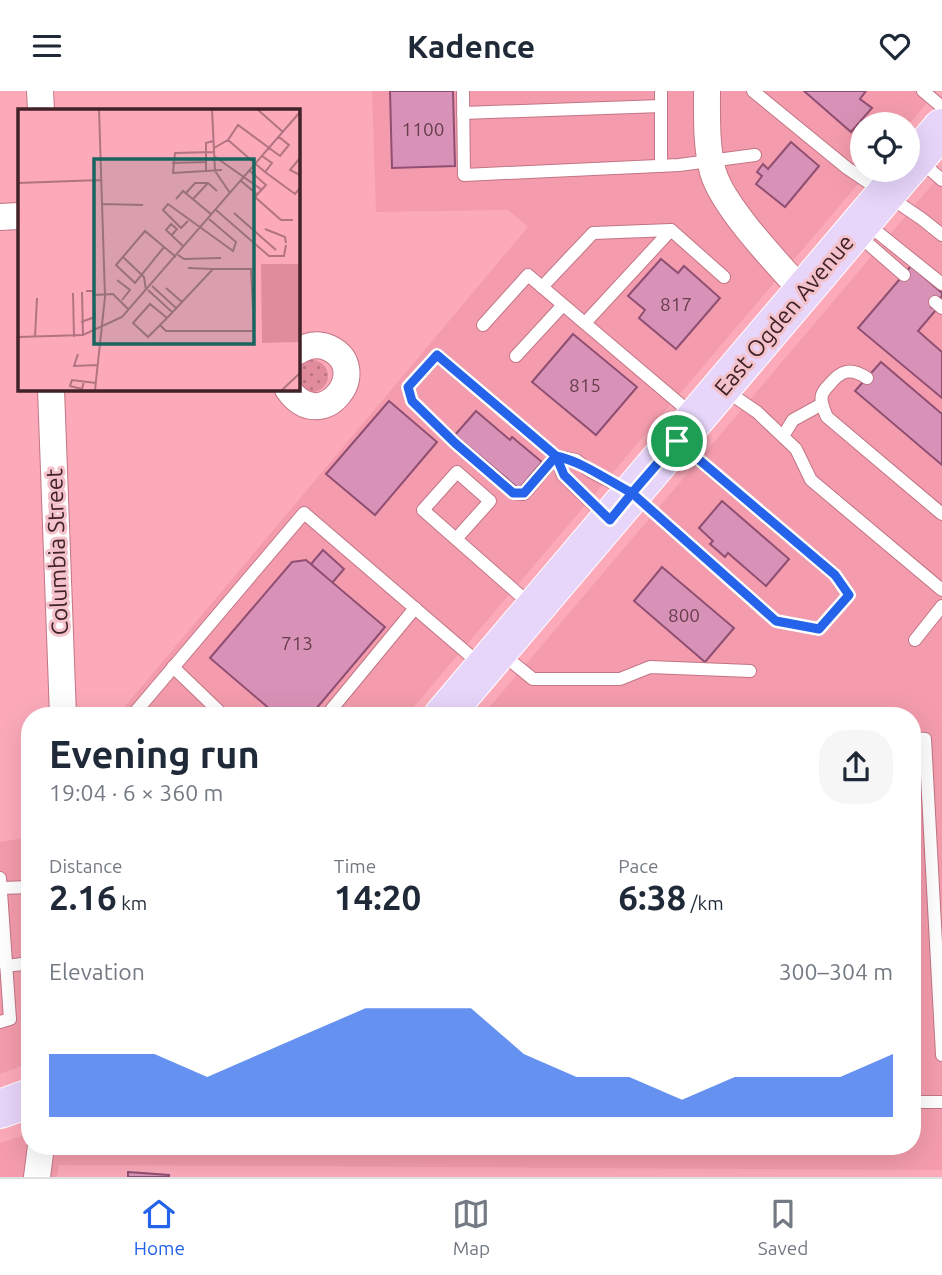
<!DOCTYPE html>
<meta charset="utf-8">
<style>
:root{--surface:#fff;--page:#f6f6f7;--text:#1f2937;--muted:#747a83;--line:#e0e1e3;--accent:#2563eb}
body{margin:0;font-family:Ubuntu,sans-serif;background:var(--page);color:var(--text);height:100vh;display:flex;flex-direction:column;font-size:26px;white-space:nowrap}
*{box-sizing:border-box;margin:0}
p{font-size:23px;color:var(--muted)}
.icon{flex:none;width:38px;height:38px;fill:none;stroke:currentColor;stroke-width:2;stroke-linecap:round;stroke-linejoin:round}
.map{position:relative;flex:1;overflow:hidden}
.panel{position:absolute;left:21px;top:616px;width:900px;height:448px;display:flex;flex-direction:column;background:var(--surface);border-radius:28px;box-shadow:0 7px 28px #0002}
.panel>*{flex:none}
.fabs{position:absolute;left:850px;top:21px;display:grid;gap:14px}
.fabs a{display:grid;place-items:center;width:70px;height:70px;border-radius:50%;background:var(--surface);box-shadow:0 7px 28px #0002;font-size:35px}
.pin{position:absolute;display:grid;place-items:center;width:60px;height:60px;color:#fff;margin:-30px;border:4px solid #fff;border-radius:50%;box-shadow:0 2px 7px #0007}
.round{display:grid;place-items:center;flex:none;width:74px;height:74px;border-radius:28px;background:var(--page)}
.headline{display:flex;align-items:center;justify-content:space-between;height:119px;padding:0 28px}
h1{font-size:38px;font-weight:700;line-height:52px}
.figures{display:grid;grid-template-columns:repeat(3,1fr);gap:10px;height:119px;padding:7px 28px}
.figures div{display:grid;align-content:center}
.figures b{font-size:35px;font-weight:700}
.figures small{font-size:19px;font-weight:400}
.figures p{font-size:19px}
.chart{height:196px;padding:14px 28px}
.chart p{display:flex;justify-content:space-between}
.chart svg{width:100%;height:126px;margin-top:7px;fill:var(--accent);opacity:.7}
header{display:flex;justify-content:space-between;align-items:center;height:91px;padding:0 28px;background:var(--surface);font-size:32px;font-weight:700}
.tabs{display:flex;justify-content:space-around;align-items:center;height:98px;border-top:2px solid var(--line);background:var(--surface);font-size:19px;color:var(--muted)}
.tabs a{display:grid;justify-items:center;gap:4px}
.tabs .active{color:var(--accent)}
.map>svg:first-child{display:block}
</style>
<header><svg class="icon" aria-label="menu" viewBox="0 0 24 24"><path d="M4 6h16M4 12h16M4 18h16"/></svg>Kadence<svg class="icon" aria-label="heart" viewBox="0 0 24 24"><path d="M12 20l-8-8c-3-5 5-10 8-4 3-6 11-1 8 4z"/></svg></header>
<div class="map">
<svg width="942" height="1086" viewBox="0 0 942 1086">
<defs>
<pattern id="grass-dots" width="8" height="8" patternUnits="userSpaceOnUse" patternTransform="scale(1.75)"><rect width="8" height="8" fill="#e18c9d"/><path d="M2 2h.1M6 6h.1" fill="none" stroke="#b87280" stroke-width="1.8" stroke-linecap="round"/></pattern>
</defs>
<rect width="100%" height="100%" fill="#fcaaba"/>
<g fill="#f49cad">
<polygon points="372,0 937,0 908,34 863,33 863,79 870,79 406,625 117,625 528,136 508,119 376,121"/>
<polygon points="942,82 942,1079 59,1074 57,1086 0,1086 0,1052 30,1042 30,1055 912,1055 912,625 482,625"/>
<polygon points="30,746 30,972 0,983 0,751"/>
</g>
<circle fill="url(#grass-dots)" cx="312" cy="285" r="16"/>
<g fill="#d992b7" stroke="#8f4f72" stroke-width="2">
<polygon points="390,0 453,0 455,75 392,77"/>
<polygon points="804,0 866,0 860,8 872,17 851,41"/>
<polygon points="791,51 819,75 785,116 756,93 762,85 757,81 763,73 768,78"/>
<polygon points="661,168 678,182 684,175 720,207 676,258 639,227 645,219 628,205"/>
<polygon points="911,175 942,202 942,205 931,216 936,219 918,240 942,261 942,307 858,237"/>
<polygon points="573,243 637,296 596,344 532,291"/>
<polygon points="881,271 942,323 942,374 855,300"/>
<polygon points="389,310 437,351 375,424 326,383"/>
<polygon points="476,320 510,349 512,346 542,371 519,398 455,344"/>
<polygon points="722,410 789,468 766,495 728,462 725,466 710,453 713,450 699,437"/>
<polygon points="323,459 344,478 332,492 311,473"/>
<polygon points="306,469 385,536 310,625 278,625 210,567 292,471"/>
<polygon points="662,476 734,537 705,571 634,510"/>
<polygon points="128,1081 169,1084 169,1086 128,1086"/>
</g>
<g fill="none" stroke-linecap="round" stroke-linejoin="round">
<g stroke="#c27585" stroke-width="14">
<g id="service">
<polyline points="463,0 464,84 679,74 755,64"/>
<polyline points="661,0 661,75"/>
<polyline points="753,0 847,77 922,128 942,144"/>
<polyline points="923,0 942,16"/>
<polyline points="463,22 661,15"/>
<polyline points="919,69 942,89"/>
<polyline points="866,132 942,193"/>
<polyline points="857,143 904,184"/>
<polyline points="542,196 593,142 671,139 724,186"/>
<polyline points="935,211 942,217"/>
<polyline points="585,232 671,139"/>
<polyline points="483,234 528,184 693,324"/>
<polyline points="516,265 563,214"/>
<path d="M867,287C851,276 841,279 829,294C827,296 823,301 822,304C820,311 824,319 827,326L942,423"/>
<polyline points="725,299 757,321 796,358 811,389 942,499"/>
<polyline points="783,345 793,329 822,313"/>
<polyline points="556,365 524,403 513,402 455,352 412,310 408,296 437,264 556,365 576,369 590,380 632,402 776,530 819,538 849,504 835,484 679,352"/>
<polyline points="556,365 563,384 606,426"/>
<polyline points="456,448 490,410 457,381 423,419 531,514"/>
<polyline points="915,549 942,515"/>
<polyline points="501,562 533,588 620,588 650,576 750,580"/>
<polyline points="173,576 224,625"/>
<polyline points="132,625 304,422 481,574"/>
<polyline points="326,625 415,517"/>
<polyline points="912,647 925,648 942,964"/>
<polyline points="0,787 10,928 0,931"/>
<polyline points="1,797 30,796"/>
<polyline points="6,875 30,872"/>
<polyline points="912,1011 942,1011"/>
</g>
</g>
<g stroke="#c27585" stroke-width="28">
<g id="minor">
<polyline points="40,0 41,19"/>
<path d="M707,0C707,27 706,55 713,81C723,116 778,173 803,201"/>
<polyline points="0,126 19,125"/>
<polyline points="51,298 63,625"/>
<path d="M288,298C322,347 374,278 329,257C318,252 308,254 298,260"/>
<polyline points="37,1086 41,1055"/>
</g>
</g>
<g stroke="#fff" stroke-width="40">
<g id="primary">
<polyline points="908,77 942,37"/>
<polyline points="443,625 906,79"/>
<polyline points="0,1018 30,1007"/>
</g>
</g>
<use href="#service" stroke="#fff" stroke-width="12"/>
<use href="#minor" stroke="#fff" stroke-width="26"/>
<use href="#primary" stroke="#e7d5fa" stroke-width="38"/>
</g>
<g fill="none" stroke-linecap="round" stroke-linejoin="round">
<g stroke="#fff" stroke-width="14">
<path id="route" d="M677,350L632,402C607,389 583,371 556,365L437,264L408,296L412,310L455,352L513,402H524L556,365L564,384L610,429L632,402L776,530L819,538L849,504L835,484L677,350"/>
</g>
<use href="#route" stroke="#2563eb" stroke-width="9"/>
</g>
<g text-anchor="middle" stroke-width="6" stroke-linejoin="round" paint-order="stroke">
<g font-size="19" fill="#673e4c">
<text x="423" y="45">1100</text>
<text x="676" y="220">817</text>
<text x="585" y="301">815</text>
<text x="684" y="531">800</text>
<text x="297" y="559">713</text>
</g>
<g font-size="23" fill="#412228" stroke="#f4c2cb">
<text transform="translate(784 224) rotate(-50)" y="8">East Ogden Avenue</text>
<text transform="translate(57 461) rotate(-92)" y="8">Columbia Street</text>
</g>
</g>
<g transform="translate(18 18)">
<rect width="282" height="282" fill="#fcaaba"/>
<path d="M243,155H282V233L244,234Z" fill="#e18c9d"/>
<path fill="none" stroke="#b17480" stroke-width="2" d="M194,0L197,62L212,84M239,0L265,23M210,31L220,16L262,47L271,36L261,28M196,39L210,31L247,63L254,54L244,47M196,43L157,44L155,64L204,61M196,47L244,81M282,49L272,61L282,66M154,54L188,53M232,62L248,76L237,88L263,111H275M188,63V34L195,32M247,63L277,85L282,79M223,72L240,86M0,74L83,71M168,84L177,74H190L199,82M158,90L165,82L194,106M175,90L190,74M84,95L125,96M198,101L251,147H266L268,136M216,104L258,141M170,112L163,119L145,101L150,95L215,142L218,133L191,110M247,120L267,128L268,134M153,127L159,120L153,115L148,121L166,138M146,138L117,174L98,156L127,122L158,148M160,146L166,150L203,149M105,148L126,168L128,181M170,159L195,160M99,171L112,181L104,191M134,177L158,199M148,179L164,193M130,181L154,203M64,183L65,226M55,184L56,228M76,186L95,185L111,201M63,213L77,208L75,182H68M142,216L148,222H236L233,160H195L149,209L130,228L115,214L132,195L149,209M0,228L65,226L104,208L282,3M17,228L19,189M60,245L56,257L80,256M66,272L64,280L52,277L54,271L78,274M77,281L87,188L81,0M264,281L282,264"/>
<path fill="#19655f" fill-opacity="0.15" stroke="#19655f" stroke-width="3.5" d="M76,50H236V235H76Z"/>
<rect width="282" height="282" fill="none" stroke="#412228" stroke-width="3.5"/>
</g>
</svg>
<div class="fabs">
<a><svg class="icon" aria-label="locate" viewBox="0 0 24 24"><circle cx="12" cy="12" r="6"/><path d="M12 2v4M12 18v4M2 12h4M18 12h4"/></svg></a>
</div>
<div class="pin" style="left:677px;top:350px;background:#1e9e55"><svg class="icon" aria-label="arrive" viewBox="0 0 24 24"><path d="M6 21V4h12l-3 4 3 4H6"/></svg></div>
<section class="panel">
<div class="headline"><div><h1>Evening run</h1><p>19:04 · 6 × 360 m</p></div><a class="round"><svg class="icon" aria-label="share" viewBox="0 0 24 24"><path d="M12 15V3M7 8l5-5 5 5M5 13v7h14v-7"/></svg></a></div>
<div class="figures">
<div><p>Distance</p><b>2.16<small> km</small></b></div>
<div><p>Time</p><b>14:20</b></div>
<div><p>Pace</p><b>6:38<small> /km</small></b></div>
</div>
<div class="chart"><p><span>Elevation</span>300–304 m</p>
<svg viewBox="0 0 160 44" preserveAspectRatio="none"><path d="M0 44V22L10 22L20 22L30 30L40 22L50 14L60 6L70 6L80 6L90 22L100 30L110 30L120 38L130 30L140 30L150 30L160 22V44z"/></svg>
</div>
</section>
</div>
<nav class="tabs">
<a class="active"><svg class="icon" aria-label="home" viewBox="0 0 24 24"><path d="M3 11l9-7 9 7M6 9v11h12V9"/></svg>Home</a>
<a><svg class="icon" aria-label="map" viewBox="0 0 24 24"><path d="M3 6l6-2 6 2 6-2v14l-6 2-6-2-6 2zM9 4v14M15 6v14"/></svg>Map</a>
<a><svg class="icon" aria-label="saved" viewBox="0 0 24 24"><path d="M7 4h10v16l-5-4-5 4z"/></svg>Saved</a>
</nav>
